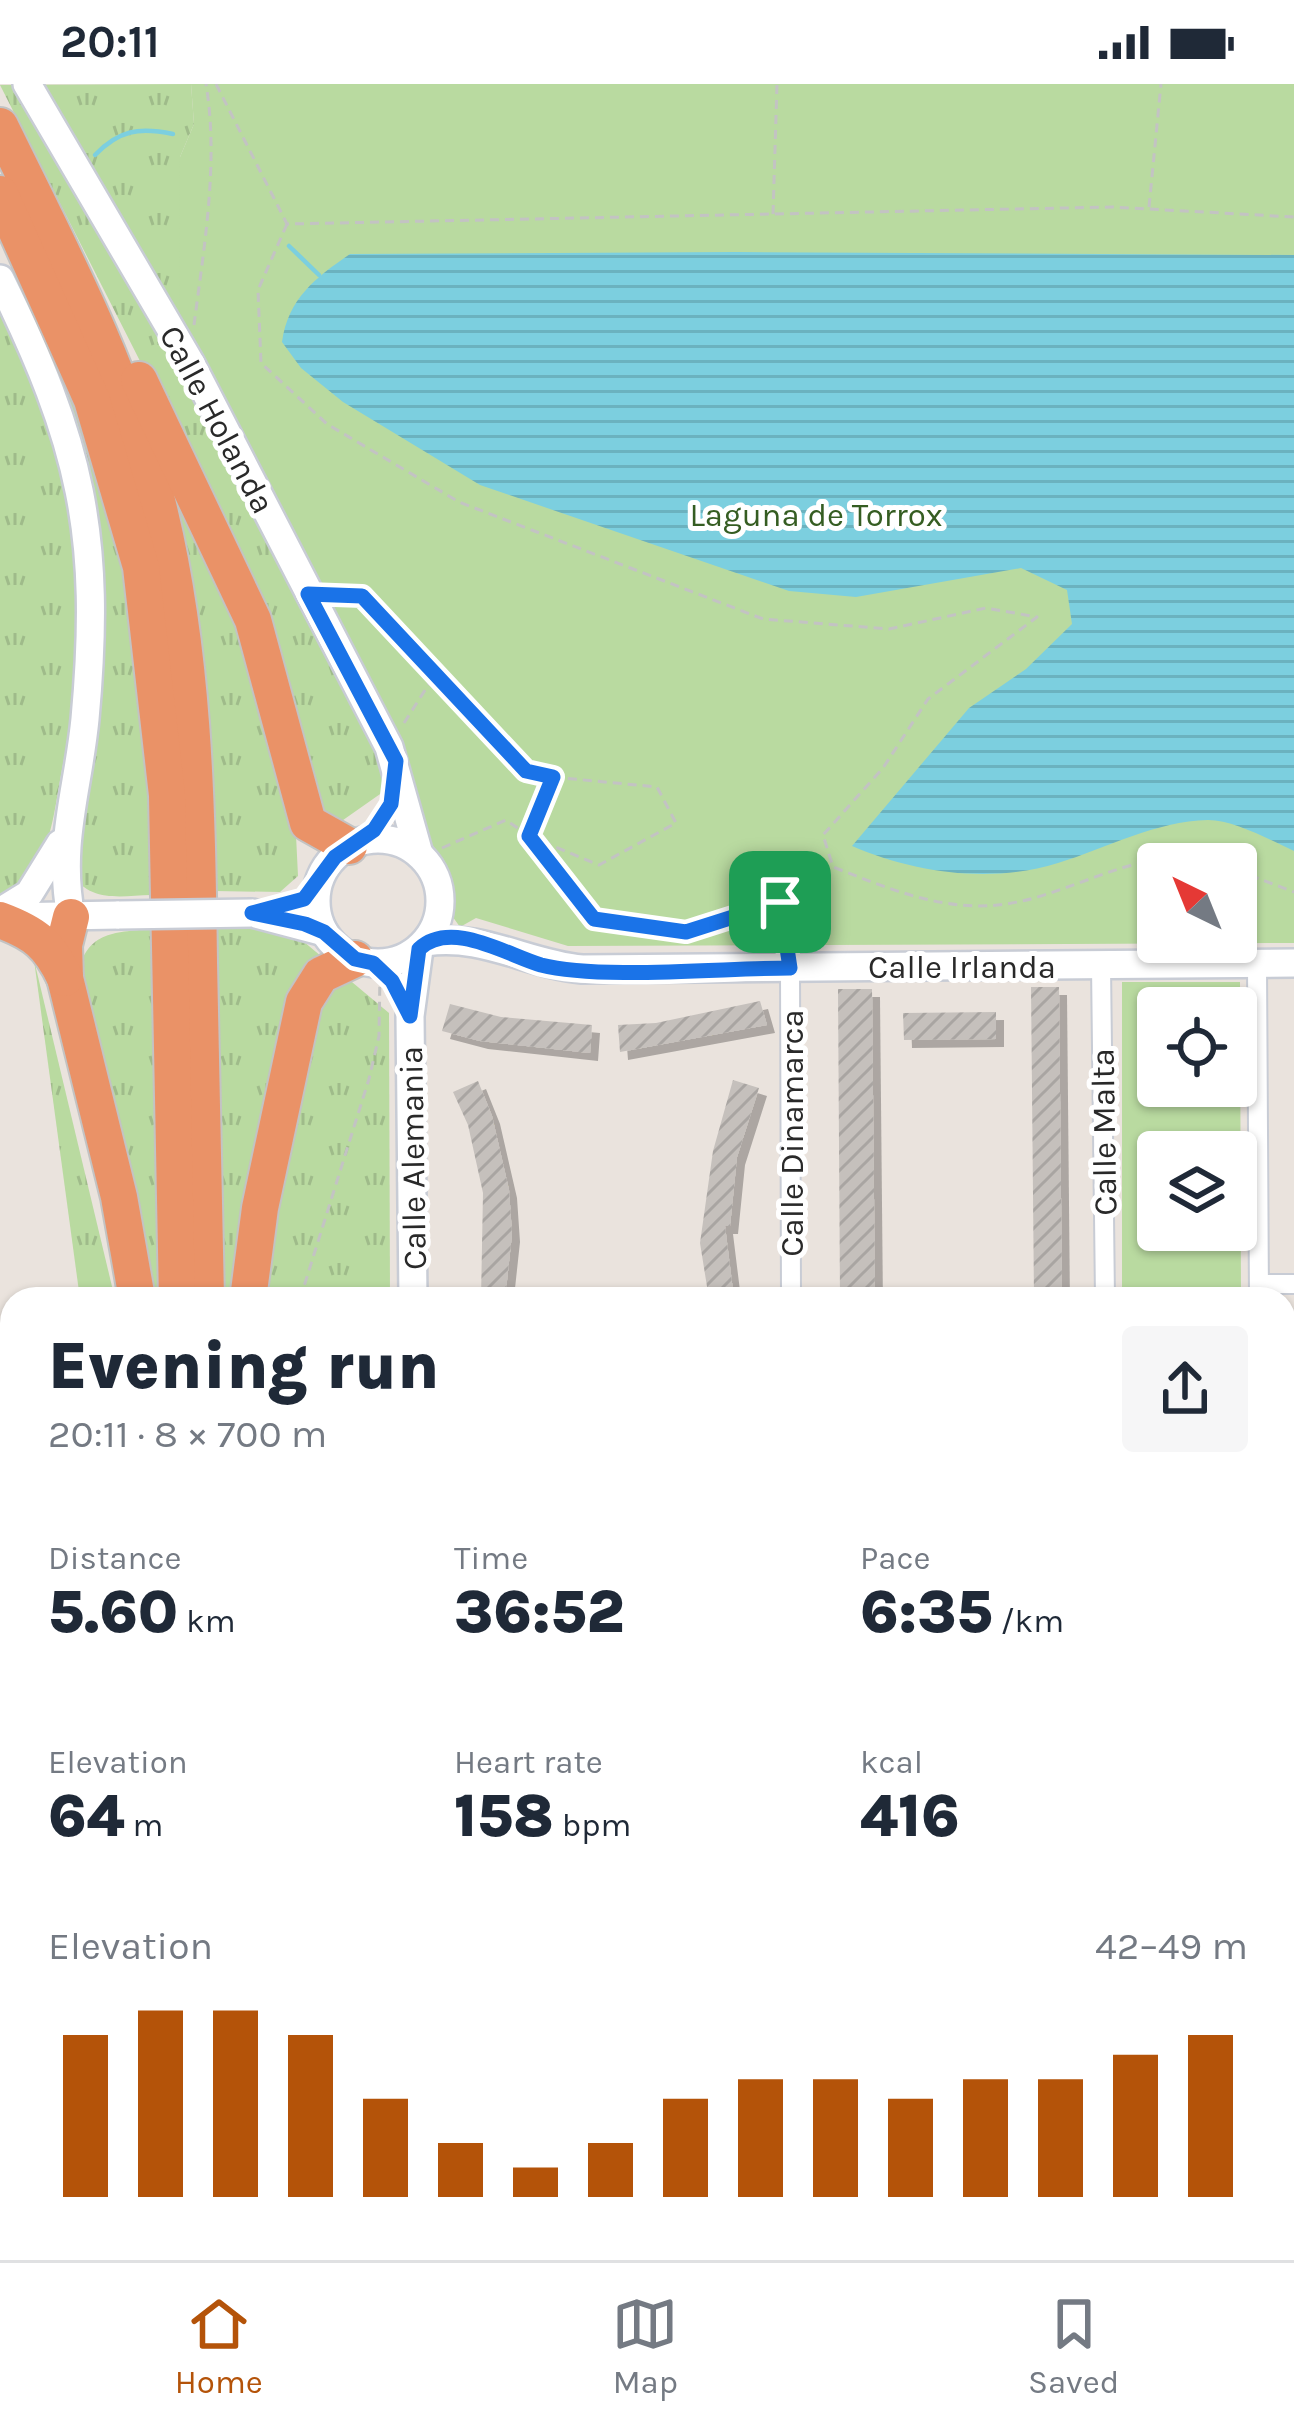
<!DOCTYPE html>
<meta charset="utf-8">
<style>
:root{--surface:#fff;--page:#f6f6f7;--text:#1f2937;--muted:#747a83;--line:#e0e1e3;--accent:#b45309}
body{margin:0;font-family:Karla,sans-serif;background:var(--page);color:var(--text);height:100vh;display:flex;flex-direction:column;font-size:45px;white-space:nowrap}
*{box-sizing:border-box;margin:0}
p{font-size:39px;color:var(--muted)}
.icon{flex:none;width:66px;height:66px;fill:none;stroke:currentColor;stroke-width:2;stroke-linecap:round;stroke-linejoin:round}
.map{position:relative;flex:1;overflow:hidden}
.details{position:absolute;left:0px;top:1203px;width:1296px;height:975px;display:flex;flex-direction:column;background:var(--surface);border-radius:36px 36px 0 0;box-shadow:0 3px 9px #0004}
.details>*{flex:none}
.needle{width:78px;rotate:317deg}
.buttons{position:absolute;left:1137px;top:759px;display:grid;gap:24px}
.buttons a{display:grid;place-items:center;width:120px;height:120px;border-radius:12px;background:var(--surface);box-shadow:0 3px 9px #0004;font-size:60px}
.pin{position:absolute;display:grid;place-items:center;width:102px;height:102px;color:#fff;margin:-51px;border-radius:24px;box-shadow:0 6px 18px #0006}
.round{display:grid;place-items:center;flex:none;width:126px;height:126px;border-radius:12px;background:var(--page)}
.headline{display:flex;align-items:center;justify-content:space-between;height:204px;padding:0 48px}
h1{font-size:66px;font-weight:800;line-height:90px}
.metrics{display:grid;grid-template-columns:repeat(3,1fr);gap:18px;height:204px;padding:12px 48px}
.metrics div{display:grid;align-content:center}
.metrics b{font-size:60px;font-weight:800}
.metrics small{font-size:33px;font-weight:400}
.metrics p{font-size:33px}
.chart{height:336px;padding:24px 48px}
.chart p{display:flex;justify-content:space-between}
.chart svg{width:100%;height:216px;margin-top:12px;stroke:var(--accent);stroke-width:6}
.status{display:flex;justify-content:space-between;align-items:center;height:84px;padding:0 60px;background:var(--surface);direction:ltr}
.status svg{height:33px;fill:currentColor}
.tabs{display:flex;justify-content:space-around;align-items:center;height:168px;border-top:3px solid var(--line);background:var(--surface);font-size:33px;color:var(--muted)}
.tabs a{display:grid;justify-items:center;gap:6px}
.tabs .current{color:var(--accent)}
.map>svg:first-child{display:block}
</style>
<div class="status"><b>20:11</b><svg viewBox="0 0 49 12"><path d="M0 12V9h3v3zM5 12V6h3v6zM10 12V3h3v9zM15 12V0h3v12zM26 1h20v11H26zM47 4h2v5h-2z"/></svg></div>
<div class="map">
<svg width="1294" height="2176" viewBox="0 0 1294 2176">
<defs>
<pattern id="grass-tufts" width="24" height="20" patternUnits="userSpaceOnUse" patternTransform="scale(3)"><rect width="24" height="20" fill="#b9daa0"/><path d="M3 7l-1-3M5 7V3M7 7l1-3M15 17l-1-3M17 17v-4M19 17l1-3" fill="none" stroke="#9fbb8a"/></pattern>
<pattern id="water-rules" width="6" height="5" patternUnits="userSpaceOnUse" patternTransform="scale(3)"><rect width="6" height="5" fill="#7ccfdf"/><path d="M0 2.5h6" fill="none" stroke="#6bb2bf"/></pattern>
<pattern id="building-hatch" width="6" height="6" patternUnits="userSpaceOnUse" patternTransform="scale(3)"><rect width="6" height="6" fill="#c5c0bc"/><path d="M-1 1l2-2M0 6l6-6M5 7l2-2" fill="none" stroke="#a9a5a2"/></pattern>
<filter id="shadow"><feDropShadow dx="8" dy="8" stdDeviation="0" flood-color="#0004"/></filter>
</defs>
<rect width="100%" height="100%" fill="#eae3dd"/>
<g fill="url(#grass-tufts)">
<polygon points="191,0 194,40 180,73 398,684 383,708 336,741 316,733 177,350 0,1"/>
<path d="M0,223C53,329 97,453 82,574C77,613 68,652 61,691C52,740 49,790 0,814Z"/>
<path d="M61,296C141,451 154,638 151,811C120,812 90,819 71,789L100,580Z"/>
<polygon points="153,343 238,528 296,751 298,792 280,808 214,807 213,687 200,547"/>
<polygon points="216,842 291,847 389,929 390,1215 221,1215"/>
<path d="M158,844L165,1215H139L78,887C90,844 119,849 158,844Z"/>
<polygon points="34,876 115,1215 80,1215"/>
<polygon points="1284,1693 1294,1693 1294,2176 209,2176 211,2166 1284,2166"/>
</g>
<g fill="#b9daa0" fill-rule="evenodd">
<path d="M191,0H1294V859L568,862L476,834L460,843L445,822L408,731L179,255L180,73L194,40ZM1158,780H1236V858H1158Z"/>
<path d="M1122,898H1240L1241,1215H1122ZM1158,924H1236V1002H1158ZM1158,1068H1236V1146H1158Z"/>
</g>
<path fill="url(#water-rules)" d="M736,168L1294,171V767C1270,756 1234,736 1208,736C1156,737 1107,764 1058,779C991,800 915,789 852,762L969,624L1026,585L1072,540L1067,506L1021,484L856,513L789,507L480,401L343,318L301,284L282,258C288,215 315,194 350,170Z"/>
<g fill="none" stroke-linecap="round" stroke-linejoin="round">
<g stroke="#7ccfdf" stroke-width="4.5">
<path d="M95,71C119,46 139,43 173,50"/>
<polyline points="289,162 319,191"/>
</g>
</g>
<g fill="url(#building-hatch)" filter="url(#shadow)">
<polygon points="1031,903 1059,903 1062,1215 1034,1215"/>
<polygon points="838,905 872,905 875,1215 840,1215"/>
<polygon points="760,917 767,941 620,968 618,941 656,939"/>
<polygon points="450,920 501,933 592,941 590,969 480,957 442,947"/>
<polygon points="996,928 996,955 904,956 903,929"/>
<polygon points="733,996 759,1004 737,1073 730,1142 725,1142 734,1215 709,1215 700,1159 713,1067"/>
<polygon points="478,997 492,1032 509,1106 512,1150 505,1215 481,1215 483,1109 468,1041 453,1008"/>
</g>
<g fill="none" stroke-linecap="round" stroke-linejoin="round">
<g stroke="#c8ccd5" stroke-width="22">
<g id="street">
<polyline points="1257,880 1259,1215"/>
<polyline points="1101,881 1105,1215"/>
<polyline points="790,883 791,1215"/>
<polyline points="1259,1200 1294,1200"/>
</g>
</g>
<g stroke="#c8ccd5" stroke-width="32">
<g id="secondary">
<polyline points="27,0 190,278 389,663 419,770"/>
<path d="M0,195C81,360 102,450 85,635C78,707 57,759 71,833"/>
<circle cx="378" cy="817" r="62"/>
<polyline points="0,828 29,810 60,760"/>
<polyline points="252,829 324,848"/>
<polyline points="3,833 119,831"/>
<path d="M426,858C481,849 528,880 582,885L1294,879"/>
<polyline points="413,1215 410,932 419,865"/>
<polyline points="1284,1523 1294,1523"/>
</g>
</g>
<g stroke="#c3c3c3" stroke-width="40">
<g id="highway">
<path d="M0,42C58,161 122,280 155,409C195,564 197,720 199,879C201,991 203,1103 206,1215"/>
<polyline points="0,110 92,316 141,483 167,711 177,1215"/>
<polyline points="139,296 253,536 308,739 349,762"/>
<polyline points="71,833 64,861 65,894 119,1113 137,1215"/>
<path d="M0,836C35,849 49,860 65,894"/>
<polyline points="248,1215 260,1124 304,918 321,891 355,875"/>
<polyline points="165,2176 166,2166"/>
<polyline points="194,2176 196,2166"/>
</g>
</g>
<g stroke="#c3c3c3" stroke-width="3" stroke-dasharray="9 6" stroke-linecap="butt">
<polyline points="216,0 287,140 1112,123 1294,133"/>
<polyline points="1149,123 1161,0"/>
<polyline points="773,130 777,0"/>
<path d="M287,140L258,206L261,279L327,340L459,418L763,535L889,545L986,524L1037,533L928,615L883,684L823,751L833,783C895,807 954,833 1022,817C1085,803 1157,756 1220,780"/>
<path d="M194,241C204,163 219,78 206,0"/>
<polyline points="338,511 362,512 435,587"/>
<polyline points="404,639 436,589 526,687 551,693"/>
<polygon points="553,693 657,703 676,739 599,781 529,752"/>
<polyline points="442,764 506,736 529,752 594,835 686,848 780,818"/>
<polyline points="1236,786 1294,808"/>
<polyline points="787,861 780,818 831,784"/>
<polyline points="300,1215 369,995 379,952 380,888"/>
<polyline points="744,2166 746,2176"/>
<polyline points="237,2176 240,2166"/>
<polyline points="964,2176 965,2166"/>
</g>
<use href="#street" stroke="#fff" stroke-width="18"/>
<use href="#secondary" stroke="#fff" stroke-width="27"/>
<use href="#highway" stroke="#ea9267" stroke-width="36"/>
<g stroke="#c8ccd5" stroke-width="32" stroke-linecap="butt">
<polyline id="secondary-bridge" points="119,831 252,829"/>
</g>
<use href="#secondary-bridge" stroke="#fff" stroke-width="27"/>
</g>
<g fill="none" stroke-linecap="round" stroke-linejoin="round">
<g stroke="#fff" stroke-width="24">
<path id="route" d="M308,510L362,512L526,687L553,693L529,752L594,835L686,848L780,818L790,884C725,884 599,896 541,881C507,871 451,835 419,865L410,932L392,897L373,879L355,875L324,848L305,840L252,829L304,815L335,773L374,746L391,720L396,677Z"/>
</g>
<use href="#route" stroke="#1a73e8" stroke-width="15"/>
</g>
<g text-anchor="middle" stroke-width="10" stroke-linejoin="round" paint-order="stroke">
<g font-size="33" fill="#292929" stroke="#fff">
<text transform="translate(218 335) rotate(62)" y="12">Calle Holanda</text>
<text x="962" y="894">Calle Irlanda</text>
<text transform="translate(1103 1048) rotate(-91)" y="12">Calle Malta</text>
<text transform="translate(791 1049) rotate(-90)" y="12">Calle Dinamarca</text>
<text transform="translate(412 1074) rotate(-91)" y="12">Calle Alemania</text>
</g>
<g font-size="33" fill="#355d22" stroke="#fff">
<text x="816" y="442">Laguna de Torrox</text>
</g>
</g>
</svg>
<div class="buttons">
<a><svg class="needle" viewBox="-14 -14 28 28"><path d="M0-13l5 13h-10z" fill="#e53935"/><path d="M0 13l5-13h-10z" fill="#747a83"/></svg></a>
<a><svg class="icon" aria-label="locate" viewBox="0 0 24 24"><circle cx="12" cy="12" r="6"/><path d="M12 2v4M12 18v4M2 12h4M18 12h4"/></svg></a>
<a><svg class="icon" aria-label="layers" viewBox="0 0 24 24"><path d="M12 4l9 5-9 5-9-5zM3 14l9 5 9-5"/></svg></a>
</div>
<div class="pin" style="left:780px;top:818px;background:#1e9e55"><svg class="icon" aria-label="arrive" viewBox="0 0 24 24"><path d="M6 21V4h12l-3 4 3 4H6"/></svg></div>
<section class="details">
<div class="headline"><div><h1>Evening run</h1><p>20:11 · 8 × 700 m</p></div><a class="round"><svg class="icon" aria-label="share" viewBox="0 0 24 24"><path d="M12 15V3M7 8l5-5 5 5M5 13v7h14v-7"/></svg></a></div>
<div class="metrics">
<div><p>Distance</p><b>5.60<small> km</small></b></div>
<div><p>Time</p><b>36:52</b></div>
<div><p>Pace</p><b>6:35<small> /km</small></b></div>
</div>
<div class="metrics">
<div><p>Elevation</p><b>64<small> m</small></b></div>
<div><p>Heart rate</p><b>158<small> bpm</small></b></div>
<div><p>kcal</p><b>416</b></div>
</div>
<div class="chart"><p><span>Elevation</span>42–49 m</p>
<svg viewBox="0 0 160 44" preserveAspectRatio="none"><path d="M5 44V11M15 44V6M25 44V6M35 44V11M45 44V24M55 44V33M65 44V38M75 44V33M85 44V24M95 44V20M105 44V20M115 44V24M125 44V20M135 44V20M145 44V15M155 44V11"/></svg>
</div>
</section>
</div>
<nav class="tabs">
<a class="current"><svg class="icon" aria-label="home" viewBox="0 0 24 24"><path d="M3 11l9-7 9 7M6 9v11h12V9"/></svg>Home</a>
<a><svg class="icon" aria-label="map" viewBox="0 0 24 24"><path d="M3 6l6-2 6 2 6-2v14l-6 2-6-2-6 2zM9 4v14M15 6v14"/></svg>Map</a>
<a><svg class="icon" aria-label="saved" viewBox="0 0 24 24"><path d="M7 4h10v16l-5-4-5 4z"/></svg>Saved</a>
</nav>
